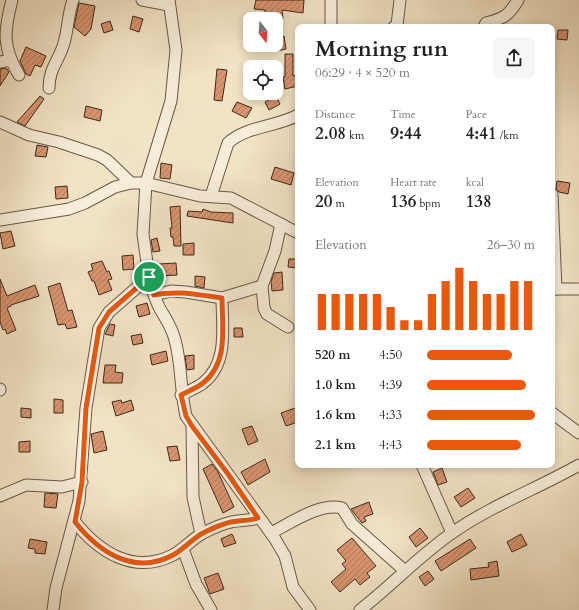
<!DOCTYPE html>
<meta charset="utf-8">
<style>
:root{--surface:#fff;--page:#f6f6f6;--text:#222;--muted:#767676;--accent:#ea580c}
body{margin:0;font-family:Cardo,serif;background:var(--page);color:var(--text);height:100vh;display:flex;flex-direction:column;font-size:15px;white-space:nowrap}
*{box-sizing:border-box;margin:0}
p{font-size:13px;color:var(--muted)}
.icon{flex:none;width:22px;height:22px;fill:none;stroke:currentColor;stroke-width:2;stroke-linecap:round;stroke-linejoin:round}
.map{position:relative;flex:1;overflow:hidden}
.side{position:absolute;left:295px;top:24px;width:260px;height:444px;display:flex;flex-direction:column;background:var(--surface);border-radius:8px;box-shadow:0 2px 10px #0003}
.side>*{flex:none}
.needle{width:26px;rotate:163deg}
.controls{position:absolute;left:243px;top:12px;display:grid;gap:8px}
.controls a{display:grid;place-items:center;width:40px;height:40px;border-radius:8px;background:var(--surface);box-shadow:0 2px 10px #0003;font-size:20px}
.pin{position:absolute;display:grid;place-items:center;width:34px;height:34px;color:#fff;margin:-17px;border:2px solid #fff;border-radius:50%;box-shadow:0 1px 4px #0007}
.round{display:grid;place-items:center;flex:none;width:42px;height:42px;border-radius:8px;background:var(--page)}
.head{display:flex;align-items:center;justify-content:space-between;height:68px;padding:0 20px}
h1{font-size:22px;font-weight:700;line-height:30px}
.metrics{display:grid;grid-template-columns:repeat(3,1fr);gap:6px;height:68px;padding:4px 20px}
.metrics div{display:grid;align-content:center}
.metrics b{font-size:17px;font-weight:700}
.metrics small{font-size:11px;font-weight:400}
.metrics p{font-size:11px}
.chart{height:112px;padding:8px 20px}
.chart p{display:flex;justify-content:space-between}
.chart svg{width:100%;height:72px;margin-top:4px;stroke:var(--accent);stroke-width:6}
ul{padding:0 20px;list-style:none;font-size:13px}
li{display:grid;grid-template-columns:64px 48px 1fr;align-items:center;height:30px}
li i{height:10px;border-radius:5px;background:var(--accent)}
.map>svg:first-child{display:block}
</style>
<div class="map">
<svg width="579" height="610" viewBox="0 0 579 610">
<defs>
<pattern id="building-hatch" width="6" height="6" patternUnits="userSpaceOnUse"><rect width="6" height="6" fill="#da9570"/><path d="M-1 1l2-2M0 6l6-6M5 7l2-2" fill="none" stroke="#b27a5b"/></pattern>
</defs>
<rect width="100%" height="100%" fill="#f2e3c5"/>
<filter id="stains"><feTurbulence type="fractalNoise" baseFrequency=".005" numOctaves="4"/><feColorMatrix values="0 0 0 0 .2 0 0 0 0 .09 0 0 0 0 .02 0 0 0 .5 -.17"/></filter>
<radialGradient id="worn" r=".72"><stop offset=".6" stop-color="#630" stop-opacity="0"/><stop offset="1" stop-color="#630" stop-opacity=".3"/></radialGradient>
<g fill="url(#building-hatch)" stroke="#3a2b1b">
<polygon points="256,0 304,0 303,13 282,10 283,19 269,19 270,17 265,17 265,10 254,9"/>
<polygon points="79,3 95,6 91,29 85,36 74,27"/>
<polygon points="133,16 143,19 139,32 130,29"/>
<polygon points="110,21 113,30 104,33 101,24"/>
<polygon points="558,30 568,30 567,40 557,39"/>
<polygon points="284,36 286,49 277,51 276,38"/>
<polygon points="26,47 46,56 41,67 35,65 30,76 26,74 20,61"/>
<polygon points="285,54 293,54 293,76 298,75 298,86 285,89 283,77 285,77"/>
<polygon points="6,68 9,72 0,86 0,69"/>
<polygon points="217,69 227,70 222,101 214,100"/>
<polygon points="40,96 44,99 25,126 17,122"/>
<polygon points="276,96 280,104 269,110 265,102"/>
<polygon points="237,102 252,108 246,118 232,111"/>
<polygon points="86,106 102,110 100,121 84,117"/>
<polygon points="37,145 48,147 46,157 35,156"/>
<polygon points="161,163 172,165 170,179 160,178"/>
<polygon points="275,167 294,173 291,185 271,179"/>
<polygon points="557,181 570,183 568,194 559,192 556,188"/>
<polygon points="67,186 68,198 56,199 55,187"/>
<polygon points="180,206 181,246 174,246 173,237 171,237 170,228 172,228 170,207"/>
<polygon points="203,209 211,212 233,213 233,223 187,216 188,211 202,212"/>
<polygon points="11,231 15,246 3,249 0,233"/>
<polygon points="157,238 160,251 153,252 151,240"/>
<polygon points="194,243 194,255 183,255 183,244"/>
<polygon points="133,255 134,269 123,270 122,256"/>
<polygon points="289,259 298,259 298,268 288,267"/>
<polygon points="102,261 107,272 109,271 112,279 108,280 112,290 99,295 94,281 92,281 88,272 93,270 91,264"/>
<polygon points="176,263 177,275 159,276 158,264"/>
<polygon points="282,272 283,290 272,291 271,281 274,273"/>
<polygon points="195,276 205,277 204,288 195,286"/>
<polygon points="0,279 7,296 35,285 39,296 11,305 11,306 7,308 16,330 7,334 5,329 3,330 0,322"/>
<polygon points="60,283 68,311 72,310 77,327 67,329 65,324 58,325 48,287"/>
<polygon points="147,303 150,314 139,317 136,306"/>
<polygon points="110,324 115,325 113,336 105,334"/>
<polygon points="234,328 242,328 243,337 234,337"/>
<polygon points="141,334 143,343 133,345 131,336"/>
<polygon points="166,351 168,361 152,365 150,355"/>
<polygon points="194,355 194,369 187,370 185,356"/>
<polygon points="105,365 116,365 115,372 123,373 122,383 103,383"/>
<polygon points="54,399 63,400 63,413 54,413"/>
<polygon points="121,400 122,403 131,400 134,410 116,416 112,402"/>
<polygon points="298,407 298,422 286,426 281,413"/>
<polygon points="21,408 31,409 31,418 21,417"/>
<polygon points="252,426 258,441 248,445 242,429"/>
<polygon points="103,431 107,450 94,453 91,434"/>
<polygon points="30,441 30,452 19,452 19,442"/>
<polygon points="177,446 180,460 170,461 167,447"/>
<polygon points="265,459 270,472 248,485 241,472"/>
<polygon points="212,464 218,472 234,507 223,513 203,469"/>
<polygon points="442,468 447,482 438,485 433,472"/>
<polygon points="468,488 475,498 461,507 454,497"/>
<polygon points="45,493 58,494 56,508 44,507"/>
<polygon points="369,502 373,514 364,517 366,521 362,523 351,509"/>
<polygon points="420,528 428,538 416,547 409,537"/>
<polygon points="232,534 236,543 224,547 221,539"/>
<polygon points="521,534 527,545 512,552 507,542"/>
<polygon points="352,538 376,566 367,573 370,577 360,585 355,579 340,592 331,582 346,569 342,564 346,561 337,550"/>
<polygon points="30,539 47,542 45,554 35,553 35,549 28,548"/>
<polygon points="470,539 476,548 441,571 435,561"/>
<polygon points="497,561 499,576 471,580 470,569 489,567 488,563"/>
<polygon points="428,571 434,579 425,586 419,577"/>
<polygon points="218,573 224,589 210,594 204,578"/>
</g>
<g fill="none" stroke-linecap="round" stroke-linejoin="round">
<g stroke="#685946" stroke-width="13">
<g id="minor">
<path d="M12,0C4,31 2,47 19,75"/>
<polyline points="142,0 169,5"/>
<polyline points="331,27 331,0"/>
<polyline points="394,27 397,25 400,0"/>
<path d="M484,27L486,23C505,18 508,16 518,0"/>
<polyline points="0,62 10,60"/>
<path d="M49,88C49,68 59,61 64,43C68,29 68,14 73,0"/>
<polyline points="0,122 29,135 59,142 98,155 107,160 131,183"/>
<polyline points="552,194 556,289"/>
<path d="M211,196L228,143C246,126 277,127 298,115"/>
<polyline points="0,220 69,209 85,203 115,187 131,183 146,183 200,196 231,198 298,233"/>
<polyline points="281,224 275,251 262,286 264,308 267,314 288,327"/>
<path d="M149,277C152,287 154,297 159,307C165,318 172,327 175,340C182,365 180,391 186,416L275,539L285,556L293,587L310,610"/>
<polyline points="552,289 579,289"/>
<polyline points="154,295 171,291 186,292 222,298 262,286"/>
<polyline points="0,389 0,390"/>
<path d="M181,395C188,391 197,388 203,383C229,363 222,326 222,298"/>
<polyline points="552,413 579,433"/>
<polyline points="192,426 193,497 201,534"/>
<polyline points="422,465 452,533"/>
<polyline points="0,496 26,485 62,487 82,482"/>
<path d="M75,522C99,552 134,575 173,555C184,549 192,539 203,533C211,529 222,524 231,522C241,520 249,521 258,518"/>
<path d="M271,533C289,524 320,502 342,508L352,524L405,571"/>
<polyline points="183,549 196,584 211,610"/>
<polyline points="53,610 56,588 79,501 86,408 99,328 109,312 149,277 143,234 146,183 171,101 176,50 169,0"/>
<path d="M360,610C392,585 419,556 452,533C492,505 537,489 579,465"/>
</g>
</g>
<use href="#minor" stroke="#f7edd9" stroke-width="11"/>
</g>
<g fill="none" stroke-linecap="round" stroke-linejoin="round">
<g stroke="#fff" stroke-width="8">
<path id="route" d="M149,277L154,295C178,290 198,295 222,298C222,326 229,363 203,383C197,388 188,391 181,395L186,416L192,426L228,474L258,518C249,521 241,520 231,522C222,524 211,529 203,533C192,539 184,549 173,555C134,576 99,552 75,522L82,482L86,408L99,328L109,312Z"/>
</g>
<use href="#route" stroke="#ea580c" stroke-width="5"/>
</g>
<rect width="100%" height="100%" filter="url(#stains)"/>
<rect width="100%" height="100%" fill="url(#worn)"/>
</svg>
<div class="controls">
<a><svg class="needle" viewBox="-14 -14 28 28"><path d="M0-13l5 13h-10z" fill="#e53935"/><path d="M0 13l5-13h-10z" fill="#767676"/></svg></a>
<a><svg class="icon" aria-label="locate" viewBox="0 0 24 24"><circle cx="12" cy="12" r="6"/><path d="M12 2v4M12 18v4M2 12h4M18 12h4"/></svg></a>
</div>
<div class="pin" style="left:149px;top:277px;background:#1e9e55"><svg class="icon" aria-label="arrive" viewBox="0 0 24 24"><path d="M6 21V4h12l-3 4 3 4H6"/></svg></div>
<section class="side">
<div class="head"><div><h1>Morning run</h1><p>06:29 · 4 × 520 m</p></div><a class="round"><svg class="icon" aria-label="share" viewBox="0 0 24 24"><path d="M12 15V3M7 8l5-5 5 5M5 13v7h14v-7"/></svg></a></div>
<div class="metrics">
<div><p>Distance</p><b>2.08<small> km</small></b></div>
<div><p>Time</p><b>9:44</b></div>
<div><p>Pace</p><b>4:41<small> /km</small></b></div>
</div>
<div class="metrics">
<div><p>Elevation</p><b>20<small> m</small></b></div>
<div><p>Heart rate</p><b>136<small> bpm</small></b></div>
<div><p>kcal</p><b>138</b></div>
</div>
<div class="chart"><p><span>Elevation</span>26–30 m</p>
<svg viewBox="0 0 160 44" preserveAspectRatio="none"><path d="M5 44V22M15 44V22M25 44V22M35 44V22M45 44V22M55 44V30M65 44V38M75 44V38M85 44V22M95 44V14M105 44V6M115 44V14M125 44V22M135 44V22M145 44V14M155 44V14"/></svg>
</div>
<ul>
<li><b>520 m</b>4:50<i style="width:79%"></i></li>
<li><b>1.0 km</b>4:39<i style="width:92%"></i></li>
<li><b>1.6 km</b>4:33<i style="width:100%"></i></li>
<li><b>2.1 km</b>4:43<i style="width:87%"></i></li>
</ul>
</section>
</div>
